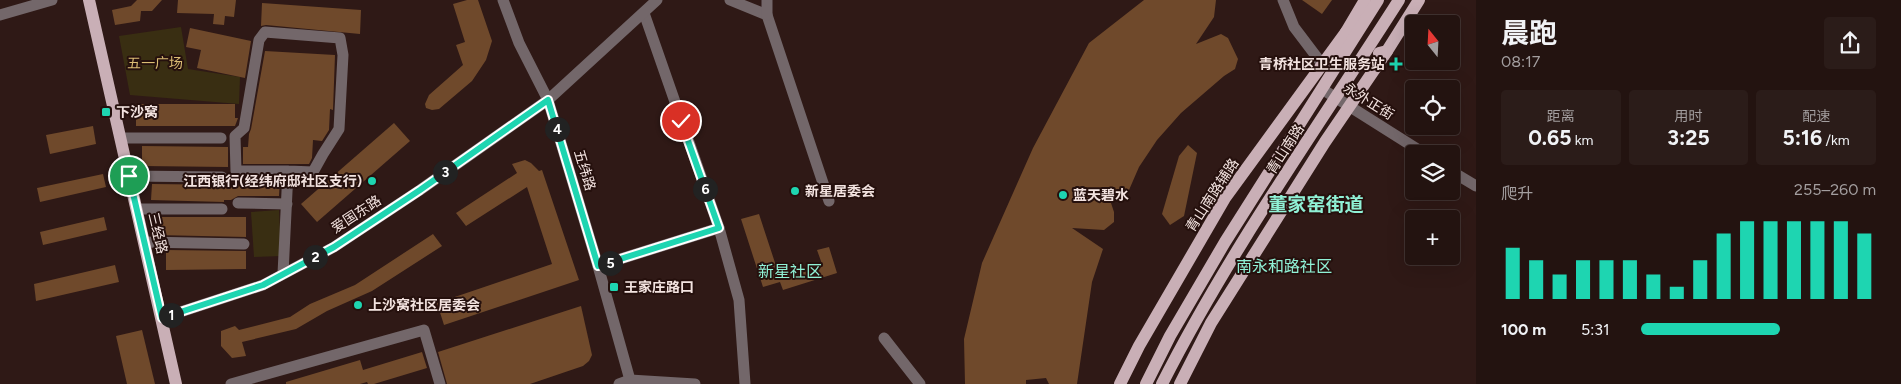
<!DOCTYPE html>
<html lang="zh">
<meta charset="utf-8">
<style>
:root{--surface:#231310;--page:#2b1c19;--text:#f1f3f6;--muted:#a39e9f;--line:#403230;--accent:#1ed5b1}
body{margin:0;font-family:Figtree,"Noto Sans SC",sans-serif;background:var(--page);color:var(--text);height:100vh;display:flex;flex-direction:column;font-size:19px;white-space:nowrap}
*{box-sizing:border-box;margin:0}
p{font-size:16px;color:var(--muted)}
.icon{flex:none;width:28px;height:28px;fill:none;stroke:currentColor;stroke-width:2;stroke-linecap:round;stroke-linejoin:round}
.map{position:relative;flex:1;overflow:hidden}
.details{display:flex;flex-direction:column;background:var(--surface);width:425px}
.details>*{flex:none}
.needle{width:32px;rotate:342deg}
.fabs{position:absolute;left:1405px;top:15px;display:grid;gap:10px}
.fabs a{display:grid;place-items:center;width:55px;height:55px;border-radius:5px;background:var(--surface);box-shadow:0 5px 20px #0002,0 0 0 1px var(--line);font-size:25px}
.pin{position:absolute;display:grid;place-items:center;width:42px;height:42px;color:#fff;margin:-21px;border:2px solid #fff;border-radius:50%;box-shadow:0 1px 5px #0007}
.km{position:absolute;width:25px;height:25px;margin:-12px;border-radius:50%;background:#222;color:#fff;font-size:14px;line-height:25px;text-align:center}
.round{display:grid;place-items:center;flex:none;width:52px;height:52px;border-radius:5px;background:var(--page)}
.summary{display:flex;align-items:center;justify-content:space-between;height:85px;padding:0 25px}
h1{font-size:28px;font-weight:700;line-height:38px}
.figures{display:grid;grid-template-columns:repeat(3,1fr);gap:8px;height:85px;padding:5px 25px}
.figures div{display:grid;align-content:center;border-radius:5px;background:var(--page);text-align:center}
.figures b{font-size:21px;font-weight:700}
.figures small{font-size:14px;font-weight:400}
.figures p{font-size:14px}
.chart{height:140px;padding:10px 25px}
.chart p{display:flex;justify-content:space-between}
.chart svg{width:100%;height:90px;margin-top:5px;stroke:var(--accent);stroke-width:6}
ul{padding:0 25px;list-style:none;font-size:16px}
li{display:grid;grid-template-columns:80px 60px 1fr;align-items:center;height:38px}
li i{height:12px;border-radius:6px;background:var(--accent)}
main{display:flex;flex:1;min-height:0}
.map>svg:first-child{display:block}
</style>
<main>
<div class="map">
<svg width="1476" height="384" viewBox="0 0 1476 384">
<rect width="100%" height="100%" fill="#2f1916"/>
<g fill="#392e12">
<polygon points="181,27 188,69 240,77 239,104 130,95 119,36"/>
<polygon points="279,210 281,256 254,257 251,212"/>
</g>
<g fill="#6f492b">
<polygon points="137,0 162,0 152,11 141,11 140,21 115,25 112,10 131,6"/>
<polygon points="178,0 236,0 234,17 225,16 224,25 213,24 214,14 177,13"/>
<polygon points="467,0 478,0 492,41 486,60 472,81 439,109 432,110 426,108 425,104 429,95 463,65 456,45 465,42 453,4"/>
<polygon points="1144,0 1216,0 1214,17 1196,44 1221,34 1228,38 1238,59 1235,69 1224,76 1181,113 1157,140 1139,167 1129,190 1117,189 1110,200 1114,212 1114,222 1104,230 1072,228 1103,249 1092,282 1077,384 1049,384 1046,378 1026,380 1026,384 965,384 964,339 982,263 1033,148 1089,43"/>
<polygon points="1302,0 1332,0 1322,14"/>
<polygon points="262,3 361,10 360,34 266,25 261,26"/>
<polygon points="190,28 251,41 245,78 197,68 201,50 186,47"/>
<polygon points="265,51 335,55 333,110 330,109 329,130 322,141 313,140 312,158 309,164 243,164 243,147 248,147 249,134 251,129"/>
<polygon points="136,104 235,104 235,118 238,118 235,126 136,126"/>
<polygon points="394,123 410,141 317,222 301,204"/>
<polygon points="93,126 96,144 50,154 46,135"/>
<polygon points="1188,145 1197,153 1184,216 1170,225 1162,214 1179,156"/>
<polygon points="142,146 228,147 228,167 142,166"/>
<polygon points="525,160 531,163 539,171 542,170 579,280 444,325 437,303 552,264 527,187 466,226 456,213 517,173 512,164"/>
<polygon points="103,174 106,187 40,202 37,188"/>
<polygon points="233,178 280,178 279,196 238,196 231,200 224,200 224,202 151,200 152,184 233,185"/>
<polygon points="759,214 780,278 822,264 817,250 829,247 837,273 783,290 780,282 763,287 741,219"/>
<polygon points="104,217 107,230 43,245 40,232"/>
<polygon points="156,217 246,217 246,237 156,235"/>
<polygon points="433,234 442,246 372,291 327,311 296,329 242,342 246,356 232,358 221,346 221,331 235,326 239,330 290,317 310,304 355,285"/>
<polygon points="166,250 246,251 246,269 166,270"/>
<polygon points="115,265 119,282 36,301 34,284"/>
<polygon points="581,306 592,355 589,361 583,366 530,384 447,384 438,352"/>
<polygon points="142,330 155,384 127,384 116,336"/>
<polygon points="422,352 427,368 374,384 368,384 367,382 360,384 286,384 286,382 360,360 363,370"/>
</g>
<g fill="none" stroke-linecap="round" stroke-linejoin="round">
<g stroke="#73676a" stroke-width="11">
<polyline points="503,0 519,43 548,100 598,266 630,380"/>
<polyline points="730,0 767,15 829,201"/>
<polyline points="767,0 767,15"/>
<polyline points="1283,0 1294,27 1322,64"/>
<polyline points="644,13 719,228 739,300 745,384"/>
<polyline points="0,15 52,0"/>
<polyline points="1322,89 1425,154"/>
<polyline points="121,138 221,138"/>
<polyline points="1451,171 1476,186"/>
<polyline points="129,176 222,177"/>
<polyline points="238,203 287,204"/>
<polyline points="137,209 222,209"/>
<polyline points="144,242 244,244"/>
<polyline points="598,266 719,228"/>
<polyline points="283,274 288,171 236,171 235,136 244,128 259,40 265,32 340,38 343,55 339,129 323,154 313,172 288,171"/>
<polyline points="162,318 263,285 334,247 420,190 548,100 657,0"/>
<polyline points="884,338 920,384"/>
<polyline points="231,384 424,330 440,384"/>
<polyline points="619,384 630,380 695,384"/>
</g>
<g stroke="#c9afb6" stroke-width="12">
<polyline points="89,0 176,384"/>
<polyline points="1346,40 1346,32 1365,0"/>
<polyline points="1379,53 1387,51 1419,0"/>
<polyline points="1120,384 1139,346 1225,198 1346,32"/>
<polyline points="1146,384 1170,336 1225,242 1378,0"/>
<path d="M1162,384C1230,250 1318,127 1399,0"/>
<polyline points="1180,384 1211,323 1325,142 1387,51"/>
</g>
</g>
<g fill="none" stroke-linecap="round" stroke-linejoin="round">
<g stroke="#fff" stroke-width="10">
<polyline id="route" points="129,176 162,318 263,285 334,247 420,190 548,100 598,266 719,228 681,121"/>
</g>
<use href="#route" stroke="#1ed5b1" stroke-width="6"/>
</g>
<g fill="#1ed5b1" stroke="#25100d" stroke-width="2">
<path d="M1393.5 56.5h5v5h5v5h-5v5h-5v-5h-5v-5h5z"/>
<rect x="101" y="107" width="10" height="10" rx="2.5"/>
<circle cx="372" cy="181" r="5"/>
<circle cx="795" cy="191" r="5"/>
<circle cx="1063" cy="195" r="5"/>
<rect x="609" y="282" width="10" height="10" rx="2.5"/>
<circle cx="358" cy="305" r="5"/>
</g>
<g text-anchor="middle" stroke-width="4" stroke-linejoin="round" paint-order="stroke">
<g font-size="14" fill="#dcbd74" stroke="#25100d">
<text x="155" y="68">五一广场</text>
</g>
<g font-size="14" font-weight="bold" fill="#f3e3e0" stroke="#25100d" text-anchor="start">
<text x="1385" y="69" text-anchor="end">青桥社区卫生服务站</text>
<text x="116" y="117">下沙窝</text>
<text x="362" y="186" text-anchor="end">江西银行(经纬府邸社区支行)</text>
<text x="805" y="196">新星居委会</text>
<text x="1073" y="200">蓝天碧水</text>
<text x="624" y="292">王家庄路口</text>
<text x="368" y="310">上沙窝社区居委会</text>
</g>
<g font-size="14" fill="#f3e3e0" stroke="#25100d">
<text transform="translate(1369 101) rotate(32)" y="5">永外正街</text>
<text transform="translate(1285 149) rotate(-57)" y="5">青山南路</text>
<text transform="translate(585 170) rotate(73)" y="5">五纬路</text>
<text transform="translate(1212 195) rotate(-57)" y="5">青山南路辅路</text>
<text transform="translate(356 214) rotate(-33)" y="5">爱国东路</text>
<text transform="translate(158 233) rotate(77)" y="5">三经路</text>
</g>
<g font-size="16" fill="#90f1d6" stroke="#25100d">
<text x="1284" y="272">南永和路社区</text>
<text x="790" y="277">新星社区</text>
</g>
<g font-size="19" font-weight="bold" fill="#90f1d6" stroke="#25100d">
<text x="1316" y="211">董家窑街道</text>
</g>
</g>
</svg>
<div class="fabs">
<a><svg class="needle" viewBox="-14 -14 28 28"><path d="M0-13l5 13h-10z" fill="#e53935"/><path d="M0 13l5-13h-10z" fill="#a39e9f"/></svg></a>
<a><svg class="icon" aria-label="locate" viewBox="0 0 24 24"><circle cx="12" cy="12" r="6"/><path d="M12 2v4M12 18v4M2 12h4M18 12h4"/></svg></a>
<a><svg class="icon" aria-label="layers" viewBox="0 0 24 24"><path d="M12 4l9 5-9 5-9-5zM3 14l9 5 9-5"/></svg></a>
<a>+</a>
</div>
<div class="pin" style="left:129px;top:176px;background:#1e9e55"><svg class="icon" aria-label="arrive" viewBox="0 0 24 24"><path d="M6 21V4h12l-3 4 3 4H6"/></svg></div>
<div class="pin" style="left:681px;top:121px;background:#d93025"><svg class="icon" aria-label="check" viewBox="0 0 24 24"><path d="M5 12l5 5 9-10"/></svg></div>
<b class="km" style="left:171px;top:315px">1</b>
<b class="km" style="left:315px;top:257px">2</b>
<b class="km" style="left:445px;top:172px">3</b>
<b class="km" style="left:557px;top:129px">4</b>
<b class="km" style="left:610px;top:263px">5</b>
<b class="km" style="left:705px;top:189px">6</b>
</div>
<section class="details">
<div class="summary"><div><h1>晨跑</h1><p>08:17</p></div><a class="round"><svg class="icon" aria-label="share" viewBox="0 0 24 24"><path d="M12 15V3M7 8l5-5 5 5M5 13v7h14v-7"/></svg></a></div>
<div class="figures">
<div><p>距离</p><b>0.65<small> km</small></b></div>
<div><p>用时</p><b>3:25</b></div>
<div><p>配速</p><b>5:16<small> /km</small></b></div>
</div>
<div class="chart"><p><span>爬升</span>255–260 m</p>
<svg viewBox="0 0 160 44" preserveAspectRatio="none"><path d="M5 44V19M15 44V25M25 44V32M35 44V25M45 44V25M55 44V25M65 44V32M75 44V38M85 44V25M95 44V12M105 44V6M115 44V6M125 44V6M135 44V6M145 44V6M155 44V12"/></svg>
</div>
<ul>
<li><b>100 m</b>5:31<i style="width:59%"></i></li>
</ul>
</section>
</main>
